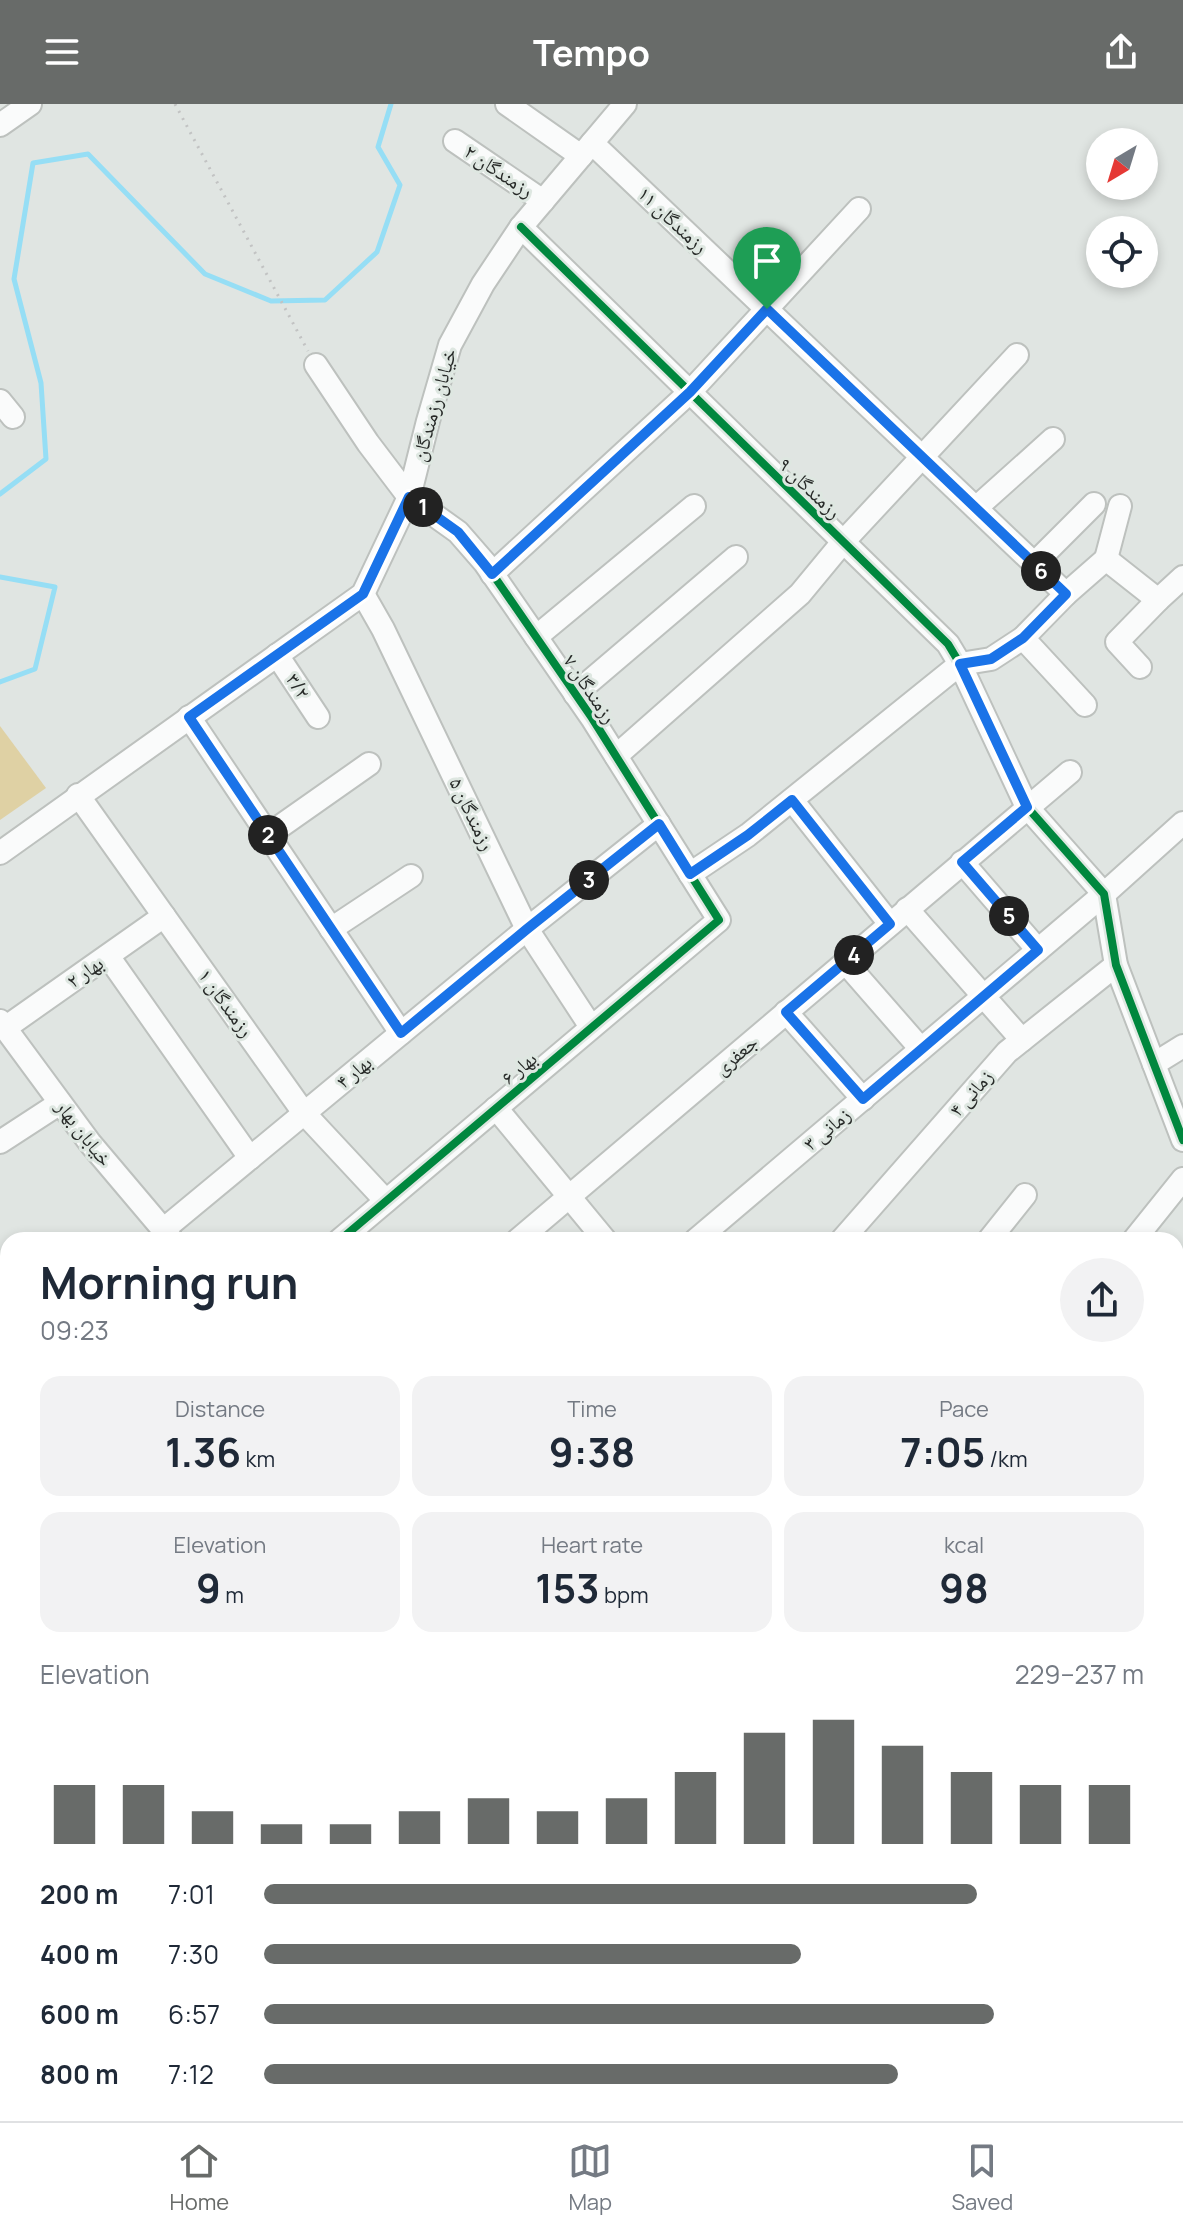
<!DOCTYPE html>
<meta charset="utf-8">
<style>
:root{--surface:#fff;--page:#f2f2f3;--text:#1f2937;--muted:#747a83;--line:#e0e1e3;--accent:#686b69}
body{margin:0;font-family:Manrope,"Noto Naskh Arabic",sans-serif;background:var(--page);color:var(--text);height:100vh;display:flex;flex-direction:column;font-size:30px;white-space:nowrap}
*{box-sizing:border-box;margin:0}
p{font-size:26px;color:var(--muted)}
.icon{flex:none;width:44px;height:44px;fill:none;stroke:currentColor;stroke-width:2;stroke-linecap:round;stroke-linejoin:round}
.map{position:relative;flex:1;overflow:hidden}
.details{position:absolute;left:0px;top:1128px;width:1184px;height:890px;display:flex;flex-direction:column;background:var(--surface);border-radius:24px 24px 0 0;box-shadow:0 4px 12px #0003}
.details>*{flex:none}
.needle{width:52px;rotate:218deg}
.controls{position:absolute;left:1086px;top:24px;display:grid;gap:16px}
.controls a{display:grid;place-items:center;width:72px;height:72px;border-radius:50%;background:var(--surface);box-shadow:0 4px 12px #0003;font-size:40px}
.pin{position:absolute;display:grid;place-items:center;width:68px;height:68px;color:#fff;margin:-82px -34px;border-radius:50% 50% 50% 0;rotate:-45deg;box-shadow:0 0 8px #0007}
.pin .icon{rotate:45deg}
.km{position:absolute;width:40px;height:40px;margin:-20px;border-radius:50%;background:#222;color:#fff;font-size:22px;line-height:40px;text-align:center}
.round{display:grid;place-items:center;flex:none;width:84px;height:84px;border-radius:42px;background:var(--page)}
.summary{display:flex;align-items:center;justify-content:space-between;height:136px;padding:0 40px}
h1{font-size:44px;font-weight:700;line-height:60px}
.stats{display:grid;grid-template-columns:repeat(3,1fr);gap:12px;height:136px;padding:8px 40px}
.stats div{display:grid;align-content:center;border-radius:20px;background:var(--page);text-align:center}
.stats b{font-size:40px;font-weight:700}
.stats small{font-size:22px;font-weight:400}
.stats p{font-size:22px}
.chart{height:224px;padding:16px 40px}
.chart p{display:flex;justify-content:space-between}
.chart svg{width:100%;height:144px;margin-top:8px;stroke:var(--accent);stroke-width:6}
ul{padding:0 40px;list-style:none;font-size:26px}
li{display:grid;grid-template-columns:128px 96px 1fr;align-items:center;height:60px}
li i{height:20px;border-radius:10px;background:var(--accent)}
header{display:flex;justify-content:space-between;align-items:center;height:104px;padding:0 40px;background:var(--accent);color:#fff;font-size:36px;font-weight:700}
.tabs{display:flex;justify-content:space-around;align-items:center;height:112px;border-top:2px solid var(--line);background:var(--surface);font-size:22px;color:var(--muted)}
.tabs a{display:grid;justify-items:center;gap:4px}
.tabs .current{color:var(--accent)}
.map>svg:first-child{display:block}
</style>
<header><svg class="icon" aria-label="menu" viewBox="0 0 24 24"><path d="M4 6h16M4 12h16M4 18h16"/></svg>Tempo<svg class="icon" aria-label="share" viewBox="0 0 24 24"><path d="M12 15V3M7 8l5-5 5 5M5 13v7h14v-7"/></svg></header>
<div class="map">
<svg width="1183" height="2017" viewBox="0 0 1183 2017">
<rect width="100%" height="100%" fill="#e0e5e2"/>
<polygon fill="#dfd1a4" points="0,622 46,684 0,716"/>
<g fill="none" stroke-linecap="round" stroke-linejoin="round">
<g stroke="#96def5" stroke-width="5">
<polyline points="0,390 46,355 41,279 14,175 33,59 88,50 205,170 271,197 325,196 377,148 400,81 378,43 391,0"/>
<polyline points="0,473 55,483 35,565 0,578"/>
<polyline points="0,1543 8,1542"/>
<polyline points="478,2010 490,2017"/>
</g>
<g stroke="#bdc1be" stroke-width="26">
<g id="minor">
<polyline points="507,0 581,52"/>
<polyline points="0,21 30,0"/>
<polyline points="455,37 543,97"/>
<polyline points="592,39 1066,490"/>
<polyline points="521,123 948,540 960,560 1027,703 1104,790 1116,861 1183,1036"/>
<polyline points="316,261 368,339 409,393 458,428 485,459 592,614 719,816 340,1136"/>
<polyline points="0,297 13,313"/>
<polyline points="976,404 1053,335"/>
<polyline points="1106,455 1120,402"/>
<polyline points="1034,460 1094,400"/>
<polyline points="492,470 690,288 859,105"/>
<polyline points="363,490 383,525 527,825 591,923"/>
<polyline points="536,533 694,402"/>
<polyline points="1023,534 1085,601"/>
<polyline points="277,551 318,613"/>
<polyline points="1140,563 1117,538 1158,496"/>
<polyline points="575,590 736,453"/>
<polyline points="189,613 401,929"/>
<polyline points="616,652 800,490 843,438 1017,251"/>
<polyline points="78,691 304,1009 386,1097"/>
<polyline points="792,696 890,820"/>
<polyline points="268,731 369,660"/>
<polyline points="0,749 363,490 409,393 428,317 450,241 483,180 521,123 625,0"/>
<polyline points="962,758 1038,846"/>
<polyline points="690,770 748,731 960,560 991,555 1023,534 1066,490 1106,455 1158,496 1183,473"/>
<polyline points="907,805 1022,936"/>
<polyline points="331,825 411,772"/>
<polyline points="108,852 250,1054"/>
<polyline points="845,858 921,945"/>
<polyline points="786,908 863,995"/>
<polyline points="0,917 90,1039 172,1136"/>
<polyline points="5,924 164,812"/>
<polyline points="1154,960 1183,942"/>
<polyline points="496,1004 605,1136"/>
<polyline points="0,1038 60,999"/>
<polyline points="163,1126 527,825 659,720"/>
<polyline points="518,1136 1070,668"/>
<polyline points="696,1136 1104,790 1183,719"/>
<polyline points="842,1136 1007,948 1116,861"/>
<polyline points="989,1136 1025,1091"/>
<polyline points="1134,1136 1183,1075"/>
<polyline points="1176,1199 1183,1190"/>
<polyline points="0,1247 8,1242"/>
<polyline points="0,1292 8,1300"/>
<polyline points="1176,1379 1183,1371"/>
<polyline points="0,1456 8,1456"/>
<polyline points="1176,1523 1183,1515"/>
<polyline points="1176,1577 1183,1579"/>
<polyline points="0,1912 8,1926"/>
<polyline points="1176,1924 1183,1919"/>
<polyline points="0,1959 8,1955"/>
<polyline points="56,2010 60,2017"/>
<polyline points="568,2010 571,2017"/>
<polyline points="164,2017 178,2010"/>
</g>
</g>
<g stroke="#bdc1be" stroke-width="30">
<g id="major">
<polyline points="1176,1658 1183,1661"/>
<polyline points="0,1670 8,1666"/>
<polyline points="1176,1687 1183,1690"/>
<polyline points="0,1701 8,1697"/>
</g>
</g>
<polyline stroke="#c2c3c3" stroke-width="3" stroke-dasharray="2 6" stroke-linecap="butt" points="175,0 308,247"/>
<use href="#minor" stroke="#fafbfb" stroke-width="22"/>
<use href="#major" stroke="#fafbfb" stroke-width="26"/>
<g stroke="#dee7e1" stroke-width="13">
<g id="cycleway">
<polyline points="521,123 948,540 960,560 1027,703 1104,790 1116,861 1183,1036"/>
<polyline points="340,1136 719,816 592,614 485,459 458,428 409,393"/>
</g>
</g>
<use href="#cycleway" stroke="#00873e" stroke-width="8"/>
</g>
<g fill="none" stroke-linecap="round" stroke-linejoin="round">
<g stroke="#fff" stroke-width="16">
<polygon id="route" points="767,205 1066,490 1023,534 991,555 960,560 1027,703 962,758 1038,846 863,995 786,908 890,820 792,696 748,731 690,770 659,720 527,825 401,929 189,613 363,490 409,393 458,428 492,470 690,288"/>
</g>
<use href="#route" stroke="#1a73e8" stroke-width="10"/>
</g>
<g text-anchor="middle" stroke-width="6" stroke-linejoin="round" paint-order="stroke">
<g font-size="20" fill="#272a28" stroke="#dee7e1">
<text transform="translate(499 67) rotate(34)" y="7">رزمندگان ۲</text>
<text transform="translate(673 116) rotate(43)" y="7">رزمندگان ۱۱</text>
<text transform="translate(434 301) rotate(-74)" y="7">خیابان رزمندگان</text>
<text transform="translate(810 384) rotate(44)" y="7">رزمندگان ۹</text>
<text transform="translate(298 582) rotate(57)" y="7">۳/۲</text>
<text transform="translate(590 585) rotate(56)" y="7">رزمندگان ۷</text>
<text transform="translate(472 710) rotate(64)" y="7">رزمندگان ۵</text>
<text transform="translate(85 868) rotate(-35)" y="7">بهار ۲</text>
<text transform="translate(226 899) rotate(54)" y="7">رزمندگان ۱</text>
<text transform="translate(736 951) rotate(-40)" y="7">جعفری</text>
<text transform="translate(519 964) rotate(-40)" y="7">بهار ۶</text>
<text transform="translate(354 968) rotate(-40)" y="7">بهار ۴</text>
<text transform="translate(971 989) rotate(-49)" y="7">زمانی ۴</text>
<text transform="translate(827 1025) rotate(-40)" y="7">زمانی ۳</text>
<text transform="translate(84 1029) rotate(52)" y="7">خیابان بهار</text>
</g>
</g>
</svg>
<div class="controls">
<a><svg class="needle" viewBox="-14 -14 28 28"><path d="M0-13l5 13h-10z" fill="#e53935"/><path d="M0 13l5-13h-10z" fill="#747a83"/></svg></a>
<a><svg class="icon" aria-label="locate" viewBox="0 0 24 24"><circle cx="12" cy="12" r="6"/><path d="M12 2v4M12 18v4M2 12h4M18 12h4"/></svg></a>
</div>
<div class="pin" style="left:767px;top:205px;background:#1e9e55"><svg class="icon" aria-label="arrive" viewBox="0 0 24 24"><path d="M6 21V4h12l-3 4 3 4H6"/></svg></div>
<b class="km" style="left:423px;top:403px">1</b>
<b class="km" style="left:268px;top:731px">2</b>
<b class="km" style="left:589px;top:776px">3</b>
<b class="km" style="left:854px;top:851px">4</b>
<b class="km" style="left:1009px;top:812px">5</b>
<b class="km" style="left:1041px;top:467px">6</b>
<section class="details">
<div class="summary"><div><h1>Morning run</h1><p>09:23</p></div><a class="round"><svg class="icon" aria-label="share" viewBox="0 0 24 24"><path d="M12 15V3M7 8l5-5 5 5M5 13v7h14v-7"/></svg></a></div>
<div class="stats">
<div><p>Distance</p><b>1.36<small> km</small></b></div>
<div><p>Time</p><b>9:38</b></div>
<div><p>Pace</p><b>7:05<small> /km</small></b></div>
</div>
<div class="stats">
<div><p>Elevation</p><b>9<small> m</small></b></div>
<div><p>Heart rate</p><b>153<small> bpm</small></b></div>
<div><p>kcal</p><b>98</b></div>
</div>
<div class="chart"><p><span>Elevation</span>229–237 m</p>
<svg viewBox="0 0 160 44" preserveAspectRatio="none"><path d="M5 44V26M15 44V26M25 44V34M35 44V38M45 44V38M55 44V34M65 44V30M75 44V34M85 44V30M95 44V22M105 44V10M115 44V6M125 44V14M135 44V22M145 44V26M155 44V26"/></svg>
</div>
<ul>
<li><b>200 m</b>7:01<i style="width:81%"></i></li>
<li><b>400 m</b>7:30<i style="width:61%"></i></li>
<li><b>600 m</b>6:57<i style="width:83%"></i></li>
<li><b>800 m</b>7:12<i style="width:72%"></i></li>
</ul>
</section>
</div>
<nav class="tabs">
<a class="current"><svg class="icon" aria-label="home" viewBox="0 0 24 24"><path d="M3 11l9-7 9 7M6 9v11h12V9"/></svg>Home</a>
<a><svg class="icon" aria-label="map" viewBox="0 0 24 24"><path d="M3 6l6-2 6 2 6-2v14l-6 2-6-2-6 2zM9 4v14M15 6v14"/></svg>Map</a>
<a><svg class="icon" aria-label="saved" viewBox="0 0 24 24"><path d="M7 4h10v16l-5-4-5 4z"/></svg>Saved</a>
</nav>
